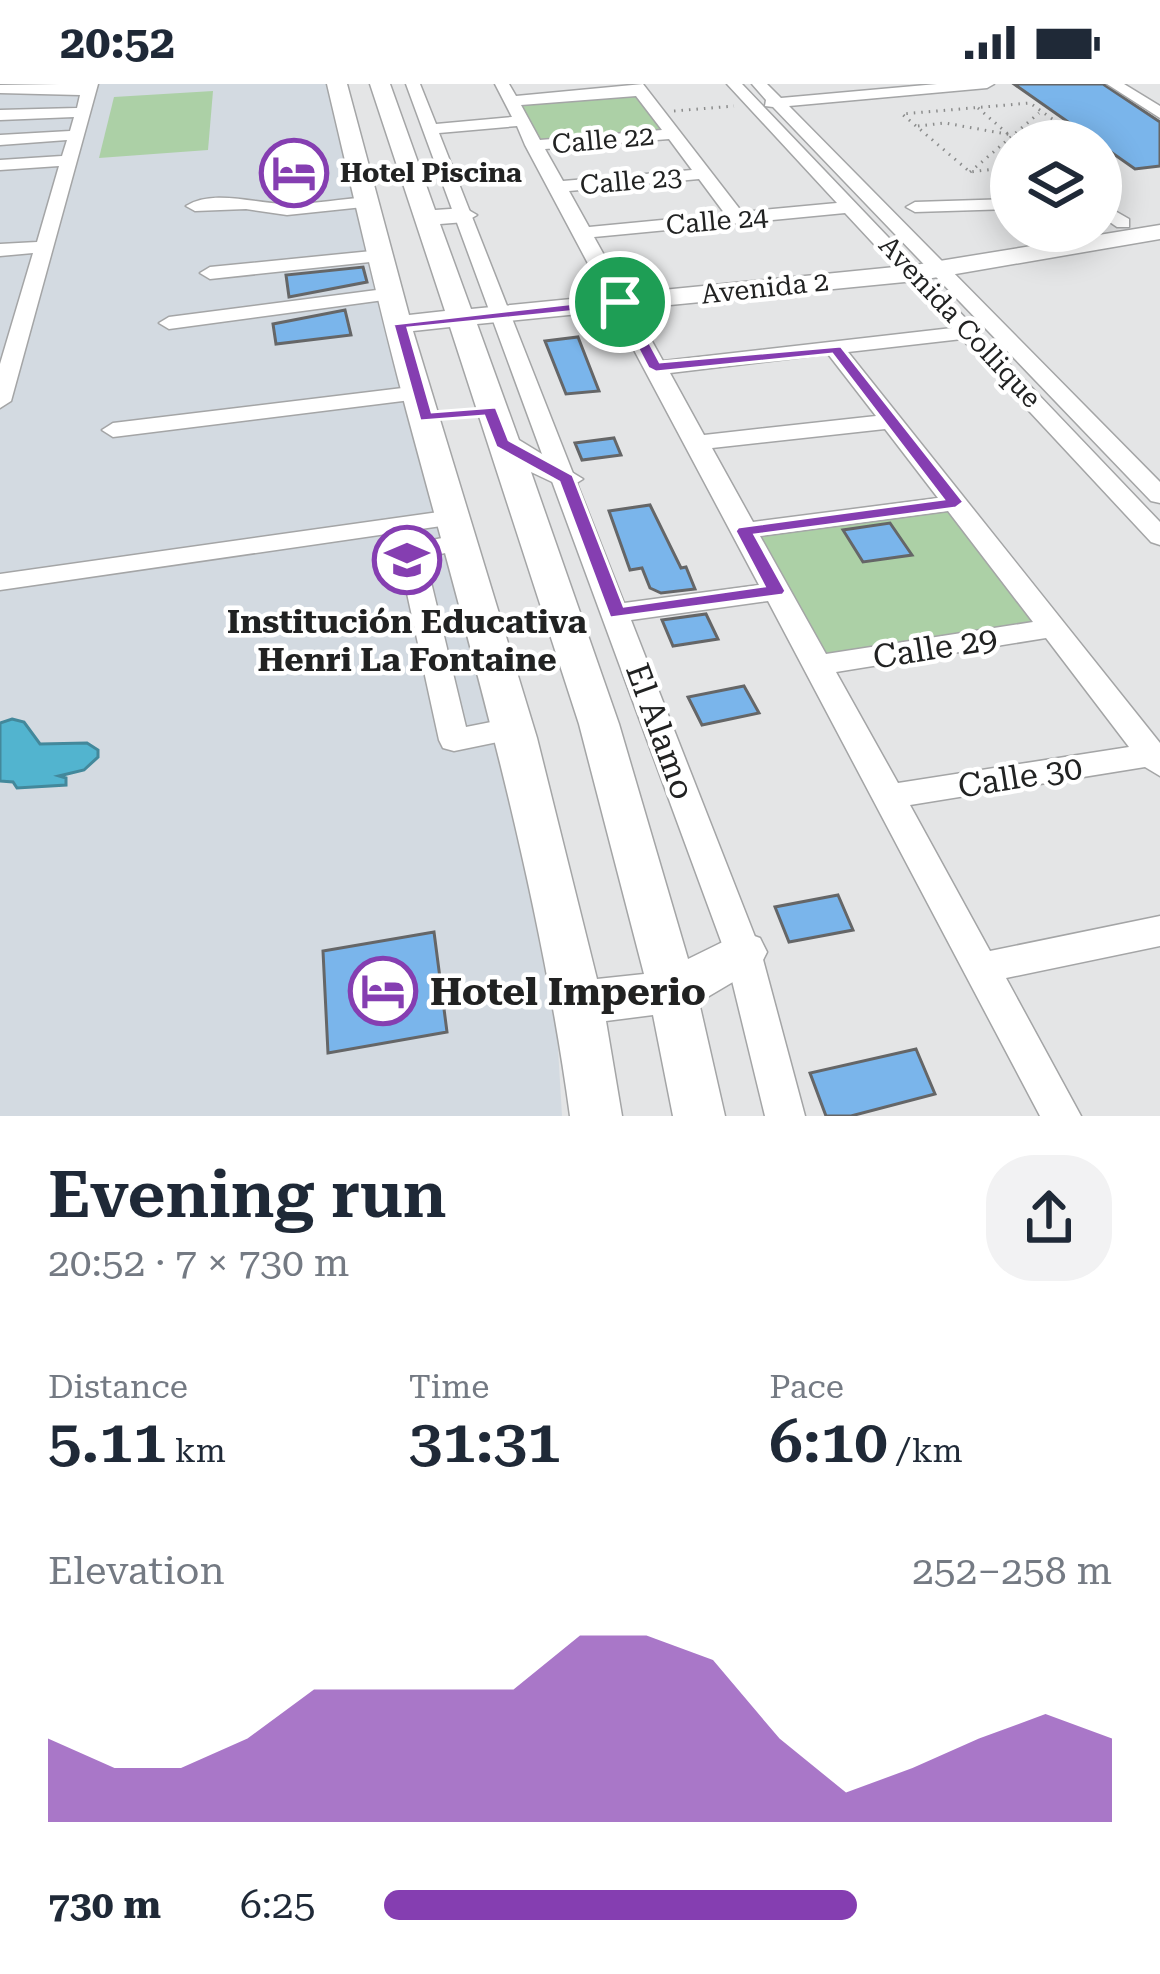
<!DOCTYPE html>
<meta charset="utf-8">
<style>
:root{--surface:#fff;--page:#f2f2f3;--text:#1f2937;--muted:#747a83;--accent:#853eb1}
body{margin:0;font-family:"Roboto Serif",serif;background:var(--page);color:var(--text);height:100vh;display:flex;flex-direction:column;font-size:45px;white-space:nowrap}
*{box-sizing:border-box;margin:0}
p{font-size:39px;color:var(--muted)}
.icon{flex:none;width:66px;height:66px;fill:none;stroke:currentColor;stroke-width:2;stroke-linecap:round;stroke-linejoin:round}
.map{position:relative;height:1032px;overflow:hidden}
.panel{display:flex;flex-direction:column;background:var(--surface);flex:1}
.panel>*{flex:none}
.fabs{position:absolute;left:990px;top:36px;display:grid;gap:24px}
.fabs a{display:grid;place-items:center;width:132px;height:132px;border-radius:50%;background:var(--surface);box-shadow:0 6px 30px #0003;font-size:60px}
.pin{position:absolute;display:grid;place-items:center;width:102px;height:102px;color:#fff;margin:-51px;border:6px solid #fff;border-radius:50%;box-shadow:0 3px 12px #0007}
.round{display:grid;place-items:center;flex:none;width:126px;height:126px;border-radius:48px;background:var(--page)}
.head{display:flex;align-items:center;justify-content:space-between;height:204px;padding:0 48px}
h1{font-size:66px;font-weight:600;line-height:90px}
.metrics{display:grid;grid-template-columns:repeat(3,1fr);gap:18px;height:204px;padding:12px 48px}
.metrics div{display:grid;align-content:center}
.metrics b{font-size:60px;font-weight:600}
.metrics small{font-size:33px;font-weight:400}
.metrics p{font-size:33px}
.chart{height:336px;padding:24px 48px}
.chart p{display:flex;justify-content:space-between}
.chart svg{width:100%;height:216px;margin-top:12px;fill:var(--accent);opacity:.7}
ul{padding:0 48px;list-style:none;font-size:39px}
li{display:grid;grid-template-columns:192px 144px 1fr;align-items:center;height:90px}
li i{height:30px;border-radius:15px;background:var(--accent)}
.status{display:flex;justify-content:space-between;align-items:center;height:84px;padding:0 60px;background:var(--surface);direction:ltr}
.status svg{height:33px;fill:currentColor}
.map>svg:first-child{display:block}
</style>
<div class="status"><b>20:52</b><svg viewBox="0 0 49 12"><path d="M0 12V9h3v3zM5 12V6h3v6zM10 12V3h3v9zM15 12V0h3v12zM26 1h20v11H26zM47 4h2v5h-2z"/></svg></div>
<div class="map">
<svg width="1160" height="1032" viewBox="0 0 1160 1032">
<rect width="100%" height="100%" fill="#e4e5e6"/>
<polygon fill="#d3dae1" points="0,0 327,0 505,690 557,947 562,1032 0,1032"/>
<g fill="#acd0a6">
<polygon points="213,7 208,66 99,74 114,13"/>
<polygon points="637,10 664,49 540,59 520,19"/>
<polygon points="949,425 1035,540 825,574 758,450"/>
</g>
<polygon fill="#52b4cf" stroke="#43889b" stroke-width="3" points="12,635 24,638 40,660 87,659 98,666 98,673 84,686 59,692 66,694 66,701 17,704 13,698 0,697 0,639"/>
<g fill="#7ab5eb" stroke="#656667" stroke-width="3">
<polygon points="1014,0 1103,0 1160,38 1160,82 1135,85"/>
<polygon points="363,183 367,198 289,213 286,191"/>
<polygon points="345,226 351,251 276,260 273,240"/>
<polygon points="578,253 599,307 566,310 545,257"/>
<polygon points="614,354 621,371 582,376 575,359"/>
<polygon points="650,421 681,484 686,483 695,505 661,509 650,504 642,484 630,486 609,427"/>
<polygon points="890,439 912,471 863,478 843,446"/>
<polygon points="706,530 718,555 673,562 662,536"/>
<polygon points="744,602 759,629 702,641 688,613"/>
<polygon points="838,811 853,846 789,858 775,823"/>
<polygon points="434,848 447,948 328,969 323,867"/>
<polygon points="916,965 935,1010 851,1032 826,1032 810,989"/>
</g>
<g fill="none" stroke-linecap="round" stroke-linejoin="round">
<g stroke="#a4a5a6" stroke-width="3">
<g id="minor">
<polygon points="59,0 98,0 11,317 0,324 0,280 33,169 0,172 0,160 37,158 59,82 0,86 0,76 62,72 67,56 0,61 0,51 70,47 74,33 0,36 0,26 77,24 80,11 0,9 0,1"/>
<path d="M406,0H420L436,40L512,33L495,0H509L516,12L643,0L742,128L837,119L727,0H742L1160,438V461L1151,458L962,255L848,268L1160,659V692L1145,683L910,721L990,867L1160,832V862L1006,894L1081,1032H1040L768,517L631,536L761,868L805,1032H765L725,868ZM636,12L662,46L540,56L521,21ZM517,42L525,61L759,501L624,519L439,49ZM669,55L692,86L563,97L545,65ZM699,95L725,130L589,143L569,107ZM845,129L952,244L663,277L594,153ZM828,270L876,332L704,351L670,289ZM885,345L938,414L753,438L712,364ZM948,427L1033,538L826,570L760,452ZM1046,554L1129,663L898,699L836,588Z"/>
<polygon points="752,0 767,0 781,14 937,0 994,0 987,4 789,22 1160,398 1160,419 1151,417 773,23 765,22 766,16"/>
<polygon points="1107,0 1124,0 1160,22 1160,34"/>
<path d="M367,113L373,114V122L287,131L246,125L195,127L186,122C214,104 259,121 290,120C315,120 342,115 367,113Z"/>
<polygon points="1011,115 1011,125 915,128 906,123 915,118"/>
<polygon points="1101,119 1129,135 1129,143 1117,143 1101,132"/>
<polygon points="382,166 391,172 389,176 210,195 200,189 210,183"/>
<polygon points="392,204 399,206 399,214 169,245 159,239 169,233"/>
<polygon points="419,302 427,304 427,314 113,353 102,346 113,339"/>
<polygon points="453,426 462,429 466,434 462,439 0,506 0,490"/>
<polygon points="462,450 471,452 475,458 471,464 425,473 466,643 516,633 527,636 531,644 527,652 454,667 443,664 439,656 398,468 402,462"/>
</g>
</g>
<g stroke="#a4a5a6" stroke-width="3">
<path id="major" d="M327,0H347L409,231L445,227L370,0H390L435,126L465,124L477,131L465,138L440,140L471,225L915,181L1160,141V155L915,197L477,240L519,356L583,395L567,405L531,388L619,640L688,875L743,848L760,854L767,868L760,882L699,918L725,1032H673L653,931L606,937L622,1032H570C537,791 470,563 407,329C378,220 353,110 327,0ZM450,243L579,640L644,890L597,895L537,654L413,247Z"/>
</g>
<g stroke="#8b8c8c" stroke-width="3" stroke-dasharray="1.5 6" stroke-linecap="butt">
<polyline points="978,24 1016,57"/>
<polyline points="674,27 734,22"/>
<polyline points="918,42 945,39 1045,57"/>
<polyline points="1101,70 1105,73 1101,73"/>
<polyline points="1011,83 970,88 902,30 1030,19 1083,57"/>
<polyline points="970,88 1039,29"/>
</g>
<use href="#minor" fill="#fff" fill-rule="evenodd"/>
<use href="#major" fill="#fff" fill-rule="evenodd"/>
</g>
<path fill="#853eb1" stroke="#fff" stroke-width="3" fill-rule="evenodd" d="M620,214L628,218L660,278L841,262L964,418L956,424L755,451L786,507L783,511L610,534L559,398L496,363L484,332L420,337L393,240ZM616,223L648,284L656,288L832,270L943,415L738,443L735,447L764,502L624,522L573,391L509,356L496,323L432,328L408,244Z"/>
<defs>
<g id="hotel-ring" transform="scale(3.45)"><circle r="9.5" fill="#fff" stroke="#853eb1" stroke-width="1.5"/><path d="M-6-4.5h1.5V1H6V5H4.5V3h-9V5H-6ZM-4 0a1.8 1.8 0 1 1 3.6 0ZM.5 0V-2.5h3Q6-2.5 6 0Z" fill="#853eb1"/></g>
<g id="school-ring" transform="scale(3.45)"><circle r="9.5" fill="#fff" stroke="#853eb1" stroke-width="1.5"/><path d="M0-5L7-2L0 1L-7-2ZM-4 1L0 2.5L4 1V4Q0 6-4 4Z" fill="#853eb1"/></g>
</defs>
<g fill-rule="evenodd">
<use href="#hotel-ring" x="294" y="89"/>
<use href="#school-ring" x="407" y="476"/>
<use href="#hotel-ring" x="383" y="907"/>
</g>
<g text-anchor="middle" stroke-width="9" stroke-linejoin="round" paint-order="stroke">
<g font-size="27" fill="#212222" stroke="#fff">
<text transform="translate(603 56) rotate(-5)" y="9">Calle 22</text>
<text transform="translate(631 97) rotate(-5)" y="9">Calle 23</text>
<text transform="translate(717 137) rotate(-5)" y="9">Calle 24</text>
<text transform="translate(765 204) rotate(-6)" y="9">Avenida 2</text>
<text transform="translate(960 238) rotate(47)" y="9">Avenida Collique</text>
</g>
<g font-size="27" font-weight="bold" fill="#212222" stroke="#fff" text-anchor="start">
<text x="340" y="98">Hotel Piscina</text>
</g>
<g font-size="33" font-weight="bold" fill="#212222" stroke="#fff">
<text x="407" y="549">Institución Educativa<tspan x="407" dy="38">Henri La Fontaine</tspan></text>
</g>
<g font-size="33" fill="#212222" stroke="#fff">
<text transform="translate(935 563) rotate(-9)" y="12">Calle 29</text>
<text transform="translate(661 647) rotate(70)" y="12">El Alamo</text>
<text transform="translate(1020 692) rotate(-9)" y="12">Calle 30</text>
</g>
<g font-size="39" font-weight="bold" fill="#212222" stroke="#fff" text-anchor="start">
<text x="430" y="921">Hotel Imperio</text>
</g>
</g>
</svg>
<div class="fabs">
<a><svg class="icon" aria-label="layers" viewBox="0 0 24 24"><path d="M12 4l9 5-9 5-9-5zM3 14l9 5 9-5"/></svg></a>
</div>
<div class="pin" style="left:620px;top:218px;background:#1e9e55"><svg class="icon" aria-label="arrive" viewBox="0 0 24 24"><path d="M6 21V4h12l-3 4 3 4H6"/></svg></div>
</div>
<section class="panel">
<div class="head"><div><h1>Evening run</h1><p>20:52 · 7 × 730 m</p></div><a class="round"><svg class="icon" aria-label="share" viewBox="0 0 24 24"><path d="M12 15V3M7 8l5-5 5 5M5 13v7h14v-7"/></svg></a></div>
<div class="metrics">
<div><p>Distance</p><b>5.11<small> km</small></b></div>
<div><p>Time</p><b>31:31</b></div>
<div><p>Pace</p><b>6:10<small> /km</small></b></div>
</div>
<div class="chart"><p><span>Elevation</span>252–258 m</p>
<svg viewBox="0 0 160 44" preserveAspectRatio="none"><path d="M0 44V27L10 33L20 33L30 27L40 17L50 17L60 17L70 17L80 6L90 6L100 11L110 27L120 38L130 33L140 27L150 22L160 27V44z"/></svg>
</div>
<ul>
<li><b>730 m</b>6:25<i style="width:65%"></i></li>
</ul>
</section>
